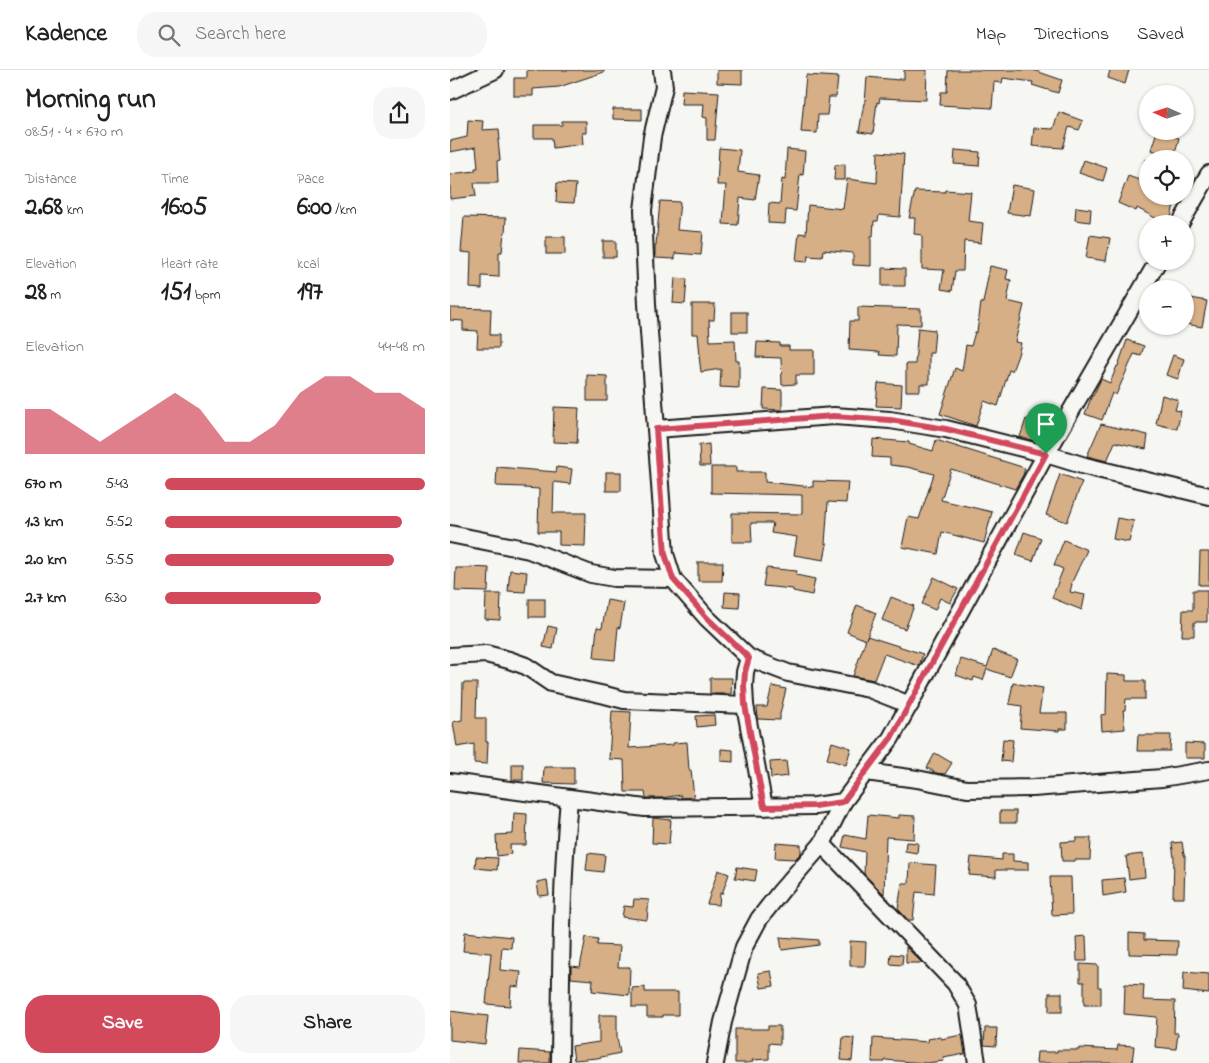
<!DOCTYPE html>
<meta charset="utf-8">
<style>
:root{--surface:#fff;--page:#f6f6f6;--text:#202124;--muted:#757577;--line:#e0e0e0;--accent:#d1495b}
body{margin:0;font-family:"Indie Flower",sans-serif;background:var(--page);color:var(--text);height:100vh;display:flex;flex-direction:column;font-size:19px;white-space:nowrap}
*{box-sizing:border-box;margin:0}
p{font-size:16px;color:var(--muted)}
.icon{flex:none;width:28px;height:28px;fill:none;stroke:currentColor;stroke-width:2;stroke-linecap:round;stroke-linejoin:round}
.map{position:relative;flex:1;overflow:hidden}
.side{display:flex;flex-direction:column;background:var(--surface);width:450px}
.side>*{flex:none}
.needle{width:32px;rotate:273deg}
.buttons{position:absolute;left:689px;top:15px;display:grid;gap:10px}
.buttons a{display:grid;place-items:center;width:55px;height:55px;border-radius:50%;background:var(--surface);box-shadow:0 1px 4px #0004;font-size:25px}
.pin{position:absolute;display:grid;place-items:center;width:42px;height:42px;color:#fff;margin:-51px -21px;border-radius:50% 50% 50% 0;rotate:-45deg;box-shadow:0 0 5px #0007}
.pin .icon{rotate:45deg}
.round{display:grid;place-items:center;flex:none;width:52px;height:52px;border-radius:20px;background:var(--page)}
.summary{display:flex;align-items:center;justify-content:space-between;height:85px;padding:0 25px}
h1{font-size:28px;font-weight:700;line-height:38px}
.stats{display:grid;grid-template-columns:repeat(3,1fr);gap:8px;height:85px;padding:5px 25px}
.stats div{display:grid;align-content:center}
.stats b{font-size:25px;font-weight:700}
.stats small{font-size:14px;font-weight:400}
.stats p{font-size:14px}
.chart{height:140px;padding:10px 25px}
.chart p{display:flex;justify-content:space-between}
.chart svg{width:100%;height:90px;margin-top:5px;fill:var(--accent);opacity:.7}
.primary-button{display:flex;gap:10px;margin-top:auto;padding:10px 25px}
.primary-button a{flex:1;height:58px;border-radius:20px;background:var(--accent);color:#fff;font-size:20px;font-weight:700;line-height:58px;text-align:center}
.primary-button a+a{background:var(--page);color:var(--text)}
ul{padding:0 25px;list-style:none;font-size:16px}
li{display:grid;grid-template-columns:80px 60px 1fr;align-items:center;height:38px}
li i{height:12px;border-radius:6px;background:var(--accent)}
header{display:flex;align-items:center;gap:30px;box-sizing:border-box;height:70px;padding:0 25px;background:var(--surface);border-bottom:1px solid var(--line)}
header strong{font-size:24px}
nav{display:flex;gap:28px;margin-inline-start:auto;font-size:18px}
.search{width:350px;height:45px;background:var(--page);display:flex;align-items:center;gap:12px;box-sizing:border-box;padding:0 18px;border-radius:20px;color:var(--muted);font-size:19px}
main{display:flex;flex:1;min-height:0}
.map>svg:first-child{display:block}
</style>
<header>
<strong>Kadence</strong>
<div class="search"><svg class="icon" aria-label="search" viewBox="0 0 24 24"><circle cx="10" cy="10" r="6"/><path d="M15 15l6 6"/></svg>Search here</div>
<nav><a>Map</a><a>Directions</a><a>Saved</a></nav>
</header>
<main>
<section class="side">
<div class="summary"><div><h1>Morning run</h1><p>08:51 · 4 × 670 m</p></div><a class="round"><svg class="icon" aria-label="share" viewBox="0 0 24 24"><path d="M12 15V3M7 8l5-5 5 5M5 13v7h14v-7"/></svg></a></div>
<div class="stats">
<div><p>Distance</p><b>2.68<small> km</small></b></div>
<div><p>Time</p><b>16:05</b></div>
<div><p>Pace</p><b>6:00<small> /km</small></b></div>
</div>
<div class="stats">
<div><p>Elevation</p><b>28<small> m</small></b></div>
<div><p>Heart rate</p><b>151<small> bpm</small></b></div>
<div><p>kcal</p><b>197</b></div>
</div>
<div class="chart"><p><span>Elevation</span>44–48 m</p>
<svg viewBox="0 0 160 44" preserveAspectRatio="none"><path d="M0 44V22L10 22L20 30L30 38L40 30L50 22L60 14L70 22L80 38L90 38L100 30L110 14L120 6L130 6L140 14L150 14L160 22V44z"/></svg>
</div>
<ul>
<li><b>670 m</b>5:43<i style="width:100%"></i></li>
<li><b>1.3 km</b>5:52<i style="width:91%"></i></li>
<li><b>2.0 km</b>5:55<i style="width:88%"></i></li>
<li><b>2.7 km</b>6:30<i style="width:60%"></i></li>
</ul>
<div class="primary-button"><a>Save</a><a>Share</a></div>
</section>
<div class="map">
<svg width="759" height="993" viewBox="0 0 759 993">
<rect width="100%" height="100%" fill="#f6f6f2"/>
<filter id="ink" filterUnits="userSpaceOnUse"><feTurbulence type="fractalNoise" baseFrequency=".02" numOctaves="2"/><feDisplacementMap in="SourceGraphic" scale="10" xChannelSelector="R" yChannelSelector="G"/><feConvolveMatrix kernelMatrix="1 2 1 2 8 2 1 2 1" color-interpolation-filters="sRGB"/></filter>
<g filter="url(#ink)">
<g fill="#d6af87" stroke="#1c1c1c">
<polygon points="77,0 154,0 154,2 109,17 83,19 83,26 64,26 64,8 77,8"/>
<polygon points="267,0 292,0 292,14 267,13"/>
<polygon points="454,0 477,0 476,30 430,28 429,33 427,32 423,64 409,62 414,33 415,33 417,7 449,10 449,9 454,9"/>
<polygon points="498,0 583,0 612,10 608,23 582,15 583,12 553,8 552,13 544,12 542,38 490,35 491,22 497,22"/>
<polygon points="660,0 679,0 675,14 658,8"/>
<polygon points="356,5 388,7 386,27 379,27 377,45 368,45 367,63 351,62"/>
<polygon points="232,20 269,22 265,70 257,70 257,48 253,47 254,34 231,34"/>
<polygon points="163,39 192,39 192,50 163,49"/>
<polygon points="609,42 633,51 629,60 619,57 613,78 582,76 584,58 603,59"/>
<polygon points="18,50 33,51 32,60 49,59 50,70 48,70 50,90 47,91 48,113 24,113 26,126 0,129 0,104 25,101 25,98 28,98 26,77 0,82 0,71 17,67"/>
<polygon points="112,51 136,51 136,63 132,63 133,74 103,78 102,68 84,68 84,55 112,55"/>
<polygon points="707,61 729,68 724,87 701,80"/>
<polygon points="269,78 290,80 288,102 309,105 305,130 290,128 288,155 273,154 276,115 267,115"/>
<polygon points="337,79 355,81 353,105 350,104 346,141 336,140 335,154 318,153 319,133 330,134 332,109 335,110"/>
<polygon points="505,80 530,82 529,96 504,94"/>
<polygon points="428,82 454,84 450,147 429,145 428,151 424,151 423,166 421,166 421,196 403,195 403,183 373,180 372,187 358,186 357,192 346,191 349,163 356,164 358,135 393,139 397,109 427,113"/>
<polygon points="634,90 657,98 653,111 629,103"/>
<polygon points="695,90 698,90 698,126 726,126 720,152 709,150 687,138 686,141 668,133 678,106 689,110"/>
<polygon points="395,94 395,110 384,110 385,95"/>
<polygon points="107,113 126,114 124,133 106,132"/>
<polygon points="562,115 585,119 581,146 557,143"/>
<polygon points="495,120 521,122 518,151 533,153 531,173 514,171 513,201 505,201 502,221 491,219 494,200 472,199 472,165 464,164 465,148 459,148 465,121 495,122"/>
<polygon points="210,131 230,132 227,160 253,162 251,185 225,183 225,189 205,188 205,175 206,175"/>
<polygon points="626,137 641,139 640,152 625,150"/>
<polygon points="14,147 56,148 55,163 54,163 52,182 49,182 49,207 32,206 32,219 20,218 21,183 11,182"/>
<polygon points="640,165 660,168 656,191 636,188"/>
<rect x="96" y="167" width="19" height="17"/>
<rect x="153" y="171" width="13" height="16"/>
<polygon points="540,196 558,200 556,209 561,210 557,231 574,235 565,272 571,273 568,285 562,301 559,300 548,336 534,331 526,356 490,344 505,298 512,301 516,275 521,276 525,262 527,262 531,233 533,233"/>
<polygon points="432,198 455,199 455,216 432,216"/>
<polygon points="225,208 237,209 235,234 223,233"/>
<polygon points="741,228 757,231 752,257 736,254"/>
<polygon points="242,234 265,234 264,250 259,250 260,271 285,270 286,291 289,291 289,318 270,317 271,299 251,302 249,286 250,286 248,264 242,264"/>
<polygon points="408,237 471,239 471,255 447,254 446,286 429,285 430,282 399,280 400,251 408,251"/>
<polygon points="0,238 41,239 40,265 49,265 49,278 27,278 28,261 13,260 13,251 0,250"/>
<rect x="282" y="242" width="15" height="20"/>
<polygon points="468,258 485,260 483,283 479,283 479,314 470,314 470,321 456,321 456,294 465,294"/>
<polygon points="677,270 694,276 691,286 684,284 666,325 662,323 652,350 635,344 642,325 643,326 651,309 660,313 667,296 668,296"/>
<polygon points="307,272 330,273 330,276 339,276 339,280 364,280 364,305 346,305 346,314 332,315 331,288 306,287"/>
<polygon points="723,285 734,289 728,309 716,305"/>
<polygon points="137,305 157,306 157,331 137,331"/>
<polygon points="428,313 452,315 451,337 426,336"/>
<polygon points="314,319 332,320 332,340 313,339"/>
<polygon points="712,325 728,330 725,340 731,341 727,359 706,354"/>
<polygon points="104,337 129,338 127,373 103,372"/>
<polygon points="576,349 595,356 589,372 570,367"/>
<polygon points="651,354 698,365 696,379 665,372 657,391 637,386"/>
<polygon points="423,369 459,372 459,374 483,381 486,370 575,398 573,405 565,419 501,399 491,430 542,442 534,473 492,462 488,484 452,477 458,447 469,449 484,404 457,397 440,395 440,388 422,387"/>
<polygon points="259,374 260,396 250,396 249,375"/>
<polygon points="47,397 106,402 107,397 122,399 120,414 104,412 103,443 136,443 135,476 109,475 109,462 88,462 89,419 74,418 75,417 46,416"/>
<polygon points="261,397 286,397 286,402 315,402 315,412 363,417 363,411 398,412 396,433 378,432 375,474 377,474 374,490 344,485 347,467 321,463 323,453 301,453 302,472 282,472 282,443 352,444 352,425 261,423"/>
<rect x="156" y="402" width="15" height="19"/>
<polygon points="610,404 632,412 617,452 596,445"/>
<polygon points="667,448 684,451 679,472 663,469"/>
<polygon points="574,462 591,468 583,491 566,485"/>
<polygon points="614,470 637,480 621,514 622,514 620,522 635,525 632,540 602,528 613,499 604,495"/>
<polygon points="750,482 759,482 759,515 749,515"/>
<polygon points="248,492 273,492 272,511 248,511"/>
<polygon points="20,497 39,498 38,522 5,521 6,498 20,498"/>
<polygon points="316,498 347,501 346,505 365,509 362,525 343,521 343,519 313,516"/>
<polygon points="60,500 77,502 75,522 58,521"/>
<polygon points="484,507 508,519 500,533 490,528 485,540 472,534"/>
<polygon points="743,520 757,520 757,552 744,552 744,566 732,566 733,540 743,540"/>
<polygon points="275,522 290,523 289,538 274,537"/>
<polygon points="36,524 51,524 50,550 35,549"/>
<polygon points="441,527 464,536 455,559 432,550"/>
<rect x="79" y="529" width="16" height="18"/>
<polygon points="157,530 174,533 170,558 168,557 165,590 144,588 147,557 152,558"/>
<polygon points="407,535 426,543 416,570 397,562"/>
<polygon points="98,556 107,558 103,579 93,577"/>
<polygon points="417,566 473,584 469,596 434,584 424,610 403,606"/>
<polygon points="543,580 567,589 560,607 537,599 533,610 524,607 523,611 506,605 511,589 537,597"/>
<polygon points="657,604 676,605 676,611 695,611 695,629 676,629 675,640 673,640 675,659 652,661 651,645 656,644"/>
<polygon points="260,608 282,608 281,624 260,624"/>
<polygon points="13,613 27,613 26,648 36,648 36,672 38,672 37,694 24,693 24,674 7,677 3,652 12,650"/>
<polygon points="563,613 593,618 589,643 617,643 617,659 609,659 609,661 570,658 572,636 559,634"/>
<polygon points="322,616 336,619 330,644 330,650 308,649 307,637 317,637"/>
<polygon points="162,641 181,642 179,678 223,675 223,673 237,672 239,700 241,700 244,727 231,728 231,725 211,728 196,728 195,722 175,722 174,690 159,689"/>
<polygon points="264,645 265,655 247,657 246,646"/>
<polygon points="688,665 721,665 720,681 687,681"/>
<polygon points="553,669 563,670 561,692 551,691"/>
<polygon points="382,672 401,678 396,695 377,689"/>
<polygon points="735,673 755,674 755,688 735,688"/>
<polygon points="271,679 283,680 283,692 271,691"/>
<polygon points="485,683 502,693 495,704 486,703 477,698"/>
<polygon points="336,691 338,706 321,708 320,692"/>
<rect x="62" y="694" width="11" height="16"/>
<polygon points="94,697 124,697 124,714 93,713"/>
<rect x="550" y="741" width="16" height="12"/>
<polygon points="64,743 77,744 76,775 60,775 61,784 47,786 46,765 63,764"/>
<polygon points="418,745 449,748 449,745 465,746 464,769 436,767 434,824 414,804 415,782 392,777 395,765 416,769"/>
<polygon points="203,748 221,750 219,774 202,773"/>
<polygon points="626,768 641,768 640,790 625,790 625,791 612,791 611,772 626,771"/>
<polygon points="456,772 468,773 467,783 455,781"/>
<polygon points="732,772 734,785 735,785 734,828 723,828 724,788 722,773"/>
<polygon points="326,773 351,775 351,783 345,789 325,788"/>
<polygon points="138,783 155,785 153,802 136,800"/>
<polygon points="552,784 563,784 563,791 578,792 578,800 546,800 546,807 519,805 521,787 552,790"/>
<polygon points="693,784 695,807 679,809 676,786"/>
<polygon points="26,787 48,788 47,800 25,798"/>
<polygon points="460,793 486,795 484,824 466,822 463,850 458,850 448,839 452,813 459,813"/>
<polygon points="287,797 307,800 305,811 285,808"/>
<polygon points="268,800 279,804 272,824 270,823 269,835 257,834"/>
<polygon points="600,807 621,807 622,844 602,845"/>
<polygon points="674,808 676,822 653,826 652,810"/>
<polygon points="97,810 99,825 89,826 87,812"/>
<polygon points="184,829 199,830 197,850 172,847 174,836 183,837"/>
<polygon points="15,862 62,867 61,878 52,877 50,900 71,902 69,917 61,916 60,936 36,934 41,883 13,881"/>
<polygon points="679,863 694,864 694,870 728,871 727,885 679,884"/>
<polygon points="636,866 637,891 627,891 626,867"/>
<polygon points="136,867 148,869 147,875 170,876 168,897 180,897 179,925 142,921 143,910 121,908 121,896 130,897"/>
<polygon points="330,867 369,870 369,875 332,880"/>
<polygon points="400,871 416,872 415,896 400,896"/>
<polygon points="456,877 472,893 456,893"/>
<polygon points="441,884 453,885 452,895 440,894"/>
<polygon points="630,894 648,895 648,917 651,917 651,935 634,935 634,912 630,912"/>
<polygon points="321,901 324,916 311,918 308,903"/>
<polygon points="734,902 759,904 759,924 733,921"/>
<polygon points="675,914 694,915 693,930 725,931 724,963 728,963 726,979 705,977 707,947 674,944"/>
<polygon points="195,917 195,922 228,922 228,945 213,945 213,947 197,947 197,937 182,937 182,918"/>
<rect x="599" y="923" width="13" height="19"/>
<polygon points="0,941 38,946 35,974 0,970"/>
<polygon points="149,945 167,945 167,967 170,983 147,988 124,990 122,976 149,972"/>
<polygon points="318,956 330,956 330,974 319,973 319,989 302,990 303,992 297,993 285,993 285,959 318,959"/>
<polygon points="535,958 547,958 546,976 534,975"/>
<polygon points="512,965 515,984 493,988 494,991 476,993 435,990 435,992 422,992 423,968 478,972 477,969 491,967 491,969"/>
<polygon points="393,967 404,968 402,991 391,990"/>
<polygon points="668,975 684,976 682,993 586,993 587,982 607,982 607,980 629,980 629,978 667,980"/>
<polygon points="70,980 100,982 100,993 69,993"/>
</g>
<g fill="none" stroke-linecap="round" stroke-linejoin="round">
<g stroke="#1c1c1c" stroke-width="20">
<g id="minor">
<polyline points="212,0 214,17 202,67 193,140 197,234 215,484 223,509 257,548 299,588 338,603 419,619 460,635"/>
<polyline points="0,21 45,0"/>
<polyline points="730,154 759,104"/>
<polyline points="206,359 384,346 440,350 496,359 596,384 635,396 759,426"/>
<polyline points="0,464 79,480 141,504 164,508 223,509"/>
<polyline points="0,586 36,584 59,590 76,596 101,613 155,625 174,630 295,635"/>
<polyline points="299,588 295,602 294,616 295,635 314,737"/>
<polyline points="416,702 467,709 517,719 583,718 712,708 759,700"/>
<polyline points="0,712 195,738 365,736 393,732 441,668 596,384 708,191"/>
<polyline points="372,774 505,913 518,935 527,993"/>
<path d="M110,993C111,905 111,817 119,729"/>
<polyline points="265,993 273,952 294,877 309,849 331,821 372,774 393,732"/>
</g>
</g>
<use href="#minor" stroke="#f6f6f2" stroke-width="16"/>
</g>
</g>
<g fill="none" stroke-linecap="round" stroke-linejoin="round" filter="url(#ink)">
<g stroke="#fff" stroke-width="10">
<polygon id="route" points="384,346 440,350 496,359 596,384 441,668 393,732 365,736 314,737 295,635 294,616 295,602 299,588 257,548 223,509 215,484 206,359"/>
</g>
<use href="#route" stroke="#d1495b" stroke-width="6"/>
</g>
</svg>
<div class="buttons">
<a><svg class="needle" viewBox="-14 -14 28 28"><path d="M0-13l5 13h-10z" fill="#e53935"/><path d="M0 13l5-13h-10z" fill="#757577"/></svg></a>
<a><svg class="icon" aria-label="locate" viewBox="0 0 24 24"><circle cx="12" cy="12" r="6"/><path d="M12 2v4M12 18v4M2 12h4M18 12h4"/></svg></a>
<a>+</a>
<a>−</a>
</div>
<div class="pin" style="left:596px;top:384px;background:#1e9e55"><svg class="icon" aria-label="arrive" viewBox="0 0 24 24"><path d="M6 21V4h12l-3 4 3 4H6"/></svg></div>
</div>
</main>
